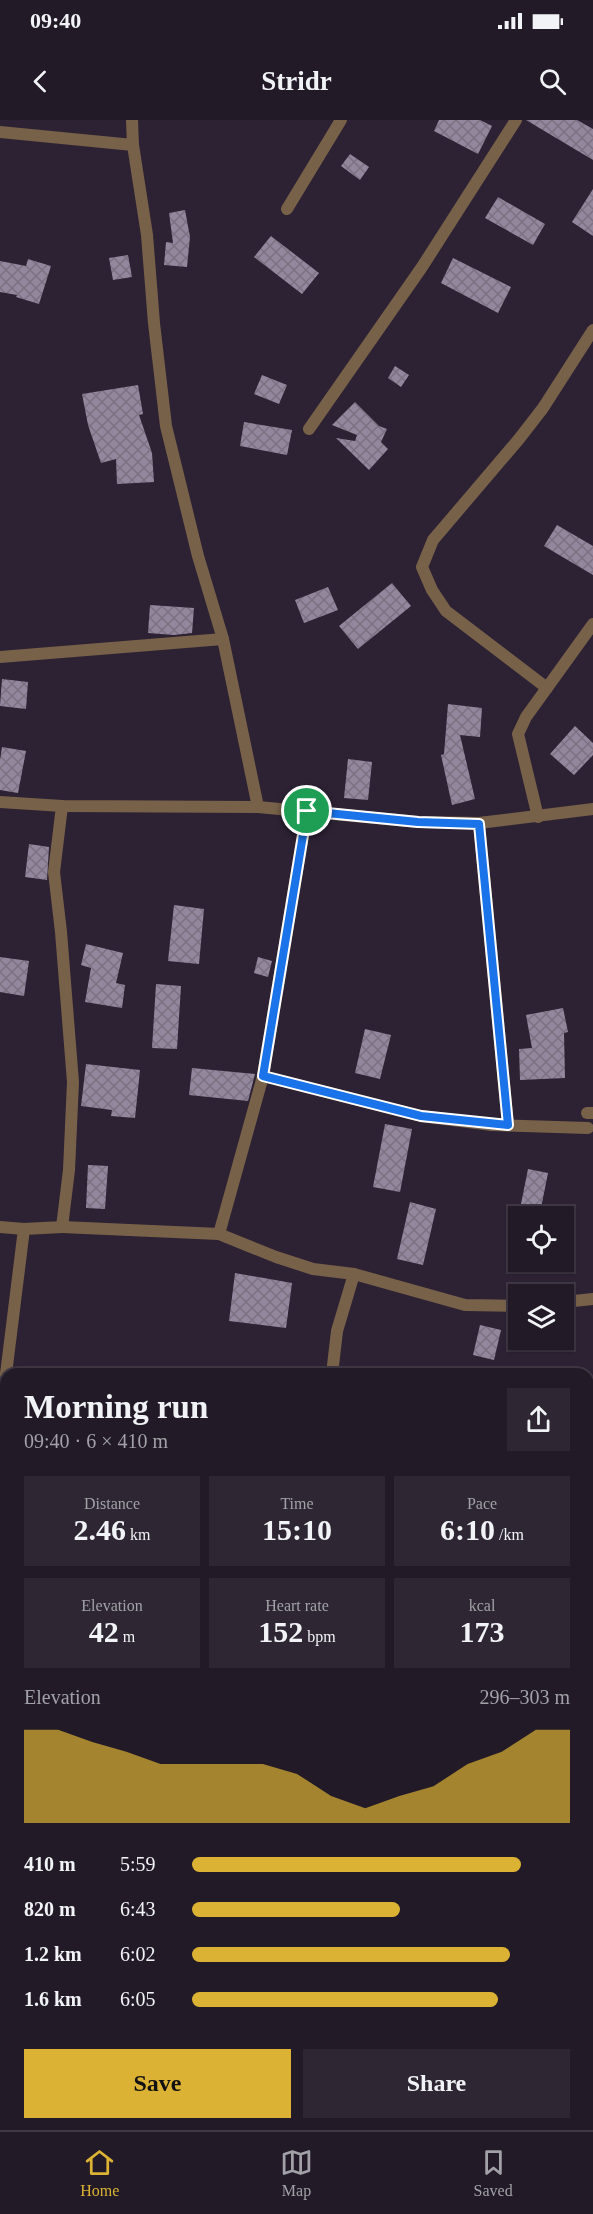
<!DOCTYPE html>
<meta charset="utf-8">
<style>
:root{--surface:#221a27;--page:#2e2733;--text:#f1f3f6;--muted:#a2a1a7;--line:#3f3844;--accent:#dbb233}
body{margin:0;font-family:"Times New Roman",serif;background:var(--page);color:var(--text);height:100vh;display:flex;flex-direction:column;font-size:22px;white-space:nowrap}
*{box-sizing:border-box;margin:0}
p{font-size:20px;color:var(--muted)}
.icon{flex:none;width:33px;height:33px;fill:none;stroke:currentColor;stroke-width:2;stroke-linecap:round;stroke-linejoin:round}
.map{position:relative;flex:1;overflow:hidden}
.drawer{position:absolute;left:0px;top:1248px;width:594px;height:762px;display:flex;flex-direction:column;background:var(--surface);border-radius:18px 18px 0 0;box-shadow:0 2px 4px #0004,0 0 0 2px var(--line)}
.drawer>*{flex:none}
.controls{position:absolute;left:508px;top:1086px;display:grid;gap:12px}
.controls a{display:grid;place-items:center;width:66px;height:66px;border-radius:0px;background:var(--surface);box-shadow:0 2px 4px #0004,0 0 0 2px var(--line);font-size:30px}
.pin{position:absolute;display:grid;place-items:center;width:51px;height:51px;color:#fff;margin:-26px;border:3px solid #fff;border-radius:50%;box-shadow:0 2px 6px #0007}
.round{display:grid;place-items:center;flex:none;width:63px;height:63px;border-radius:0px;background:var(--page)}
.head{display:flex;align-items:center;justify-content:space-between;height:102px;padding:0 24px}
h1{font-size:33px;font-weight:700;line-height:45px}
.figures{display:grid;grid-template-columns:repeat(3,1fr);gap:9px;height:102px;padding:6px 24px}
.figures div{display:grid;align-content:center;border-radius:0px;background:var(--page);text-align:center}
.figures b{font-size:30px;font-weight:700}
.figures small{font-size:16px;font-weight:400}
.figures p{font-size:16px}
.chart{height:168px;padding:12px 24px}
.chart p{display:flex;justify-content:space-between}
.chart svg{width:100%;height:108px;margin-top:6px;fill:var(--accent);opacity:.7}
.action{display:flex;gap:12px;margin-top:auto;padding:12px 24px}
.action a{flex:1;height:69px;border-radius:0px;background:var(--accent);color:#111;font-size:24px;font-weight:700;line-height:69px;text-align:center}
.action a+a{background:var(--page);color:var(--text)}
ul{padding:0 24px;list-style:none;font-size:20px}
li{display:grid;grid-template-columns:96px 72px 1fr;align-items:center;height:45px}
li i{height:15px;border-radius:8px;background:var(--accent)}
.status{display:flex;justify-content:space-between;align-items:center;height:42px;padding:0 30px;background:var(--surface);direction:ltr}
.status svg{height:16px;fill:currentColor}
header{display:flex;justify-content:space-between;align-items:center;height:78px;padding:0 24px;background:var(--surface);font-size:27px;font-weight:700}
.menu{display:flex;justify-content:space-around;align-items:center;height:84px;border-top:2px solid var(--line);background:var(--surface);font-size:16px;color:var(--muted)}
.menu a{display:grid;justify-items:center;gap:3px}
.menu .active{color:var(--accent)}
.map>svg:first-child{display:block}
</style>
<div class="status"><b>09:40</b><svg viewBox="0 0 49 12"><path d="M0 12V9h3v3zM5 12V6h3v6zM10 12V3h3v9zM15 12V0h3v12zM26 1h20v11H26zM47 4h2v5h-2z"/></svg></div>
<header><svg class="icon" aria-label="back" viewBox="0 0 24 24"><path d="M15 5l-7 7 7 7"/></svg>Stridr<svg class="icon" aria-label="search" viewBox="0 0 24 24"><circle cx="10" cy="10" r="6"/><path d="M15 15l6 6"/></svg></header>
<div class="map">
<svg width="593" height="2010" viewBox="0 0 593 2010">
<defs>
<pattern id="building-cross-hatch" width="8" height="8" patternUnits="userSpaceOnUse" patternTransform="scale(1.5)"><rect width="8" height="8" fill="#93879d"/><path d="M0 0l8 8M0 8l8-8" fill="none" stroke="#7a7182"/></pattern>
</defs>
<rect width="100%" height="100%" fill="#2d2234"/>
<g fill="url(#building-cross-hatch)">
<polygon points="439,0 480,0 492,6 478,34 434,11"/>
<polygon points="526,0 577,0 593,9 593,40"/>
<polygon points="350,34 369,47 360,60 341,46"/>
<polygon points="593,69 593,116 572,102"/>
<polygon points="498,77 545,104 533,125 485,98"/>
<polygon points="185,90 190,117 187,147 164,145 166,122 173,123 169,93"/>
<polygon points="271,116 319,153 302,174 254,137"/>
<polygon points="128,135 132,157 113,160 109,138"/>
<polygon points="453,138 511,167 498,193 441,163"/>
<polygon points="28,139 51,146 39,184 16,177 17,175 0,172 0,141 26,146"/>
<polygon points="395,246 409,255 401,267 388,258"/>
<polygon points="262,255 287,265 279,284 254,274"/>
<polygon points="138,265 143,294 139,295 152,333 154,362 117,364 116,339 101,343 88,305 82,274"/>
<polygon points="355,282 379,306 387,309 381,322 388,329 369,350 336,318 355,321 357,315 332,305"/>
<polygon points="244,302 292,310 287,335 240,326"/>
<polygon points="557,405 593,426 593,455 544,426"/>
<polygon points="392,463 411,486 358,529 339,506"/>
<polygon points="328,467 338,490 304,503 295,480"/>
<polygon points="150,485 194,488 192,513 174,515 148,513"/>
<polygon points="2,559 28,562 26,589 0,586"/>
<polygon points="448,584 482,588 480,617 460,615 475,679 452,685 441,635 444,634"/>
<polygon points="575,606 593,623 593,635 574,655 550,634"/>
<polygon points="2,627 26,631 18,673 0,670 0,640"/>
<polygon points="348,639 372,642 368,680 344,678"/>
<polygon points="29,724 49,727 47,760 25,757"/>
<polygon points="174,785 204,789 199,844 168,841"/>
<polygon points="86,824 123,833 116,863 125,865 122,888 85,882 91,848 81,845"/>
<polygon points="0,837 29,841 24,876 0,872"/>
<polygon points="258,837 272,841 268,857 254,853"/>
<polygon points="156,864 181,866 177,929 152,928"/>
<polygon points="563,888 568,912 564,913 565,958 520,960 519,929 532,928 526,895"/>
<polygon points="365,909 391,915 380,959 355,953"/>
<polygon points="86,944 140,950 135,998 111,996 112,990 81,986"/>
<polygon points="192,948 255,954 248,981 189,975"/>
<polygon points="385,1004 412,1009 400,1072 373,1067"/>
<polygon points="88,1045 108,1046 105,1089 86,1088"/>
<polygon points="528,1049 548,1053 541,1088 521,1084"/>
<polygon points="410,1082 436,1089 423,1145 397,1139"/>
<polygon points="235,1153 292,1163 286,1208 229,1201"/>
<polygon points="480,1205 501,1210 494,1240 473,1235"/>
</g>
<g fill="none" stroke-linecap="round" stroke-linejoin="round">
<g stroke="#786149" stroke-width="12">
<polyline points="132,0 133,25 147,115 154,203 166,306 198,436 223,519 258,687"/>
<polyline points="0,12 133,25"/>
<polyline points="287,89 341,0"/>
<polyline points="309,309 422,147 516,0"/>
<polyline points="0,537 223,519"/>
<polyline points="547,568 446,491 432,470 422,447 433,420 519,319 543,288 593,210"/>
<polyline points="0,682 62,686 258,687 419,702 479,703 593,689"/>
<polyline points="538,697 518,614 526,597 593,504"/>
<polyline points="479,703 508,1005"/>
<polyline points="263,956 421,996 492,1005 588,1008"/>
<polyline points="587,993 593,993"/>
<polyline points="0,1107 24,1109 62,1107 69,1050 73,962 61,812 54,752 62,686"/>
<polyline points="62,1107 219,1114 276,1137 313,1149 354,1154 465,1185 519,1186"/>
<polyline points="219,1114 263,956 307,691"/>
<polyline points="564,1182 593,1179"/>
<polyline points="6,1254 24,1109"/>
<polyline points="332,1254 337,1211 354,1154"/>
<polyline points="0,1305 6,1256"/>
<polyline points="588,1360 593,1360"/>
<polyline points="0,1527 6,1528"/>
<polyline points="588,1607 593,1608"/>
<polyline points="0,1719 6,1719"/>
<polyline points="0,1866 6,1867"/>
<polyline points="588,1942 593,1942"/>
<polyline points="529,2010 529,2004"/>
</g>
</g>
<g fill="none" stroke-linecap="round" stroke-linejoin="round">
<g stroke="#fff" stroke-width="12">
<polygon id="route" points="307,691 418,702 479,704 508,1005 421,996 263,956"/>
</g>
<use href="#route" stroke="#1a73e8" stroke-width="8"/>
</g>
</svg>
<div class="controls">
<a><svg class="icon" aria-label="locate" viewBox="0 0 24 24"><circle cx="12" cy="12" r="6"/><path d="M12 2v4M12 18v4M2 12h4M18 12h4"/></svg></a>
<a><svg class="icon" aria-label="layers" viewBox="0 0 24 24"><path d="M12 4l9 5-9 5-9-5zM3 14l9 5 9-5"/></svg></a>
</div>
<div class="pin" style="left:307px;top:691px;background:#1e9e55"><svg class="icon" aria-label="arrive" viewBox="0 0 24 24"><path d="M6 21V4h12l-3 4 3 4H6"/></svg></div>
<section class="drawer">
<div class="head"><div><h1>Morning run</h1><p>09:40 · 6 × 410 m</p></div><a class="round"><svg class="icon" aria-label="share" viewBox="0 0 24 24"><path d="M12 15V3M7 8l5-5 5 5M5 13v7h14v-7"/></svg></a></div>
<div class="figures">
<div><p>Distance</p><b>2.46<small> km</small></b></div>
<div><p>Time</p><b>15:10</b></div>
<div><p>Pace</p><b>6:10<small> /km</small></b></div>
</div>
<div class="figures">
<div><p>Elevation</p><b>42<small> m</small></b></div>
<div><p>Heart rate</p><b>152<small> bpm</small></b></div>
<div><p>kcal</p><b>173</b></div>
</div>
<div class="chart"><p><span>Elevation</span>296–303 m</p>
<svg viewBox="0 0 160 44" preserveAspectRatio="none"><path d="M0 44V6L10 6L20 11L30 15L40 20L50 20L60 20L70 20L80 24L90 33L100 38L110 33L120 29L130 20L140 15L150 6L160 6V44z"/></svg>
</div>
<ul>
<li><b>410 m</b>5:59<i style="width:87%"></i></li>
<li><b>820 m</b>6:43<i style="width:55%"></i></li>
<li><b>1.2 km</b>6:02<i style="width:84%"></i></li>
<li><b>1.6 km</b>6:05<i style="width:81%"></i></li>
</ul>
<div class="action"><a>Save</a><a>Share</a></div>
</section>
</div>
<nav class="menu">
<a class="active"><svg class="icon" aria-label="home" viewBox="0 0 24 24"><path d="M3 11l9-7 9 7M6 9v11h12V9"/></svg>Home</a>
<a><svg class="icon" aria-label="map" viewBox="0 0 24 24"><path d="M3 6l6-2 6 2 6-2v14l-6 2-6-2-6 2zM9 4v14M15 6v14"/></svg>Map</a>
<a><svg class="icon" aria-label="saved" viewBox="0 0 24 24"><path d="M7 4h10v16l-5-4-5 4z"/></svg>Saved</a>
</nav>
